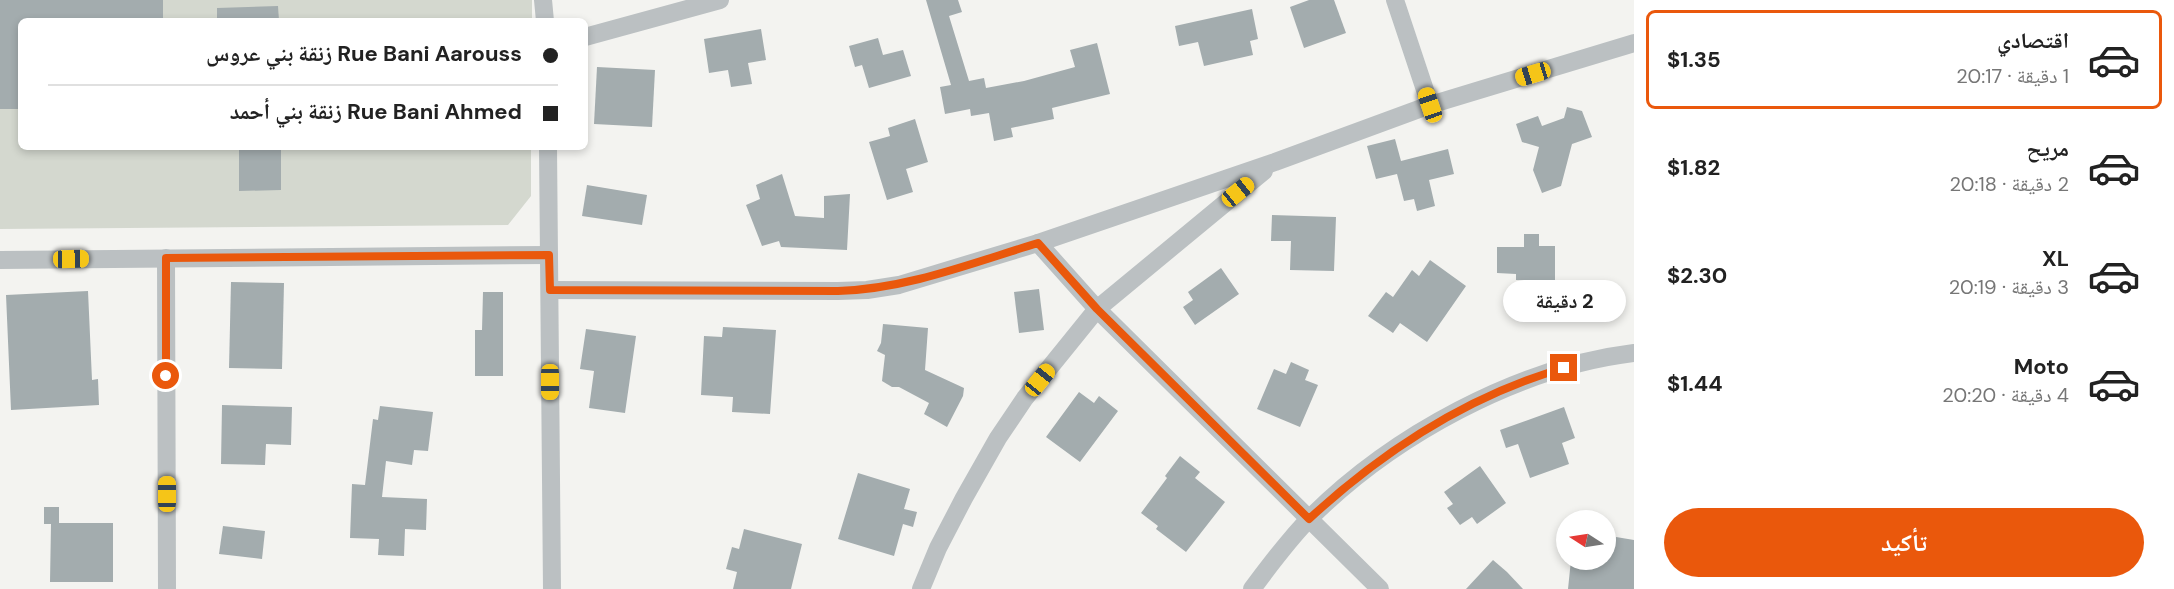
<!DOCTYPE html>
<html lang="ar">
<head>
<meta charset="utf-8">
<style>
	:root { --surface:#fff; --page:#f6f6f6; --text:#222; --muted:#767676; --line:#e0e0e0; --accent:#ea580c }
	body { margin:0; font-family:"DM Sans","Noto Naskh Arabic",sans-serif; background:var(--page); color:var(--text); direction:rtl; height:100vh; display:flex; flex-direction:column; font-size:22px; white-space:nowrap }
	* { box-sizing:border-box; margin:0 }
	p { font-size:20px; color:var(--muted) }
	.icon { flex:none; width:33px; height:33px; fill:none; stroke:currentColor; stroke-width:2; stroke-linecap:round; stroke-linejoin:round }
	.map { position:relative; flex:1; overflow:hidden; direction:ltr }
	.side { display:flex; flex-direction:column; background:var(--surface); width:540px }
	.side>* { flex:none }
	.hud { position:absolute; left:18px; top:18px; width:570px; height:132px; border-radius:9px; box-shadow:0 3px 9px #0003; direction:rtl; display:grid; align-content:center; height:132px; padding:0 30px; background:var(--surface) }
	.needle { width:39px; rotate:282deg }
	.tools { position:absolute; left:1556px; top:510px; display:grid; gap:12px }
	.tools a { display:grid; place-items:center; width:60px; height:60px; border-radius:50%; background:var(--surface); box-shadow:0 3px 9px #0003; font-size:30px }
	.end { position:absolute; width:27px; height:27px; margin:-14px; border:8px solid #ea580c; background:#fff; box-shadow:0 0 0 3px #fff }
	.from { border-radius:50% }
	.bubble { position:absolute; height:42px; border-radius:21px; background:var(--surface); box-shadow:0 3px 9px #0003; font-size:20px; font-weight:700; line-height:42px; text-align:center; direction:rtl }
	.car { position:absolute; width:18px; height:36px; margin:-18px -9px; border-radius:8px; box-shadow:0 0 4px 2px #0007; background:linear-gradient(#f5c518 24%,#345 0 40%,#f5c518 0 76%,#345 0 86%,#f5c518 0) }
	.hud b { display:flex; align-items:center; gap:21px; height:57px; font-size:22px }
	.hud b+b { border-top:2px solid var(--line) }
	.hud i { width:15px; height:15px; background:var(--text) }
	ul { padding:10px 0 0; list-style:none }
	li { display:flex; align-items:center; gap:18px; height:99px; margin:0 12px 9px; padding:0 18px; border:3px solid transparent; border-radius:9px }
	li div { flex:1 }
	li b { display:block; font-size:22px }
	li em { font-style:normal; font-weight:700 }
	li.on { border-color:var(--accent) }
	li>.icon { width:54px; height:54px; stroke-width:1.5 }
	.action { display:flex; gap:12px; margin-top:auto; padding:12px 30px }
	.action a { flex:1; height:69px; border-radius:36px; background:var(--accent); color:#fff; font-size:24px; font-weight:700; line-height:69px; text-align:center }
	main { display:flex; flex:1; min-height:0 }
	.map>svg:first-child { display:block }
	.garden { fill:#d4d8cf }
	.building { fill:#a3acae }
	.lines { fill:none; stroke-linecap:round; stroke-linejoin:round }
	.street { stroke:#bbc0c2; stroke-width:18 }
	.route { stroke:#ea580c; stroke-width:8 }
</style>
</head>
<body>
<main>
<section class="side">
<ul>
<li class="on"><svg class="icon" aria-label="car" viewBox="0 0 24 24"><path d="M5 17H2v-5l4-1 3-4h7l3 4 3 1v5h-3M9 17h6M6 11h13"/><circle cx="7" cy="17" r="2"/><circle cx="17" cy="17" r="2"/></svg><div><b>اقتصادي</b><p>1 دقيقة · 20:17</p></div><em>$1.35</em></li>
<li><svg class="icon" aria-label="car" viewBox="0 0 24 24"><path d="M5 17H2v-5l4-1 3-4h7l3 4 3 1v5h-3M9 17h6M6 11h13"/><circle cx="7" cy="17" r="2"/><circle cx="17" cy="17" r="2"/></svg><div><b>مريح</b><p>2 دقيقة · 20:18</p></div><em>$1.82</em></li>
<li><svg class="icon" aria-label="car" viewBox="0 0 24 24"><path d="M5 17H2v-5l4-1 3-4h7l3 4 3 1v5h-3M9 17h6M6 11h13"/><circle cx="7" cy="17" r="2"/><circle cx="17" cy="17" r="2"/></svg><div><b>XL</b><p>3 دقيقة · 20:19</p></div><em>$2.30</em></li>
<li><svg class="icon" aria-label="car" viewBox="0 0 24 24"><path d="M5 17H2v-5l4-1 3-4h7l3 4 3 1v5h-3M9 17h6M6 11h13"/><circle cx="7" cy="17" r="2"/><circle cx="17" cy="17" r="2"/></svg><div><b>Moto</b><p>4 دقيقة · 20:20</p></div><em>$1.44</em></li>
</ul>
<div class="action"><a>تأكيد</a></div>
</section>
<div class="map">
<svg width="1634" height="589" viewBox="0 0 1634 589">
	<rect width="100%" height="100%" fill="#f3f3f0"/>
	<polygon class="garden" points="0,0 532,0 532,21 21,21 21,147 531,147 531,196 508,225 0,229"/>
	<g class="building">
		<polygon points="0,0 163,0 163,21 21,21 21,109 0,109"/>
		<polygon points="926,0 958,0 962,12 949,16 969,81 984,78 986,88 1024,81 1075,67 1070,50 1097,43 1110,94 1052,108 1054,119 1011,128 1013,137 994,141 989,113 971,116 970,109 945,114 940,87 951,85"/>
		<polygon points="1309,0 1334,0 1346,33 1304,48 1290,7"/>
		<polygon points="278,6 279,21 217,21 217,8"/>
		<polygon points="1252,9 1258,39 1250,41 1253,55 1204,66 1198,42 1179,46 1175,26"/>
		<polygon points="761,29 766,60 748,63 752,84 731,87 728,70 709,73 704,39"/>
		<polygon points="878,38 883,55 903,50 911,76 869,88 862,65 855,67 849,46"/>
		<polygon points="597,67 655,70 652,127 594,124"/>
		<polygon points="1567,107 1582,111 1592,137 1572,144 1561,186 1542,193 1533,170 1539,147 1522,142 1516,124 1538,116 1542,126 1564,118"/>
		<polygon points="915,119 928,162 906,169 913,192 887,200 869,142 890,136 888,128"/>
		<polygon points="1395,139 1401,161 1448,149 1454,174 1429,180 1435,206 1417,211 1414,199 1404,201 1397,174 1376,179 1367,146"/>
		<polygon points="239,147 281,147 281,190 239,191"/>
		<polygon points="782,174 795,216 824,218 824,196 850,194 847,250 781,247 779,241 762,246 746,205 760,199 756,185"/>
		<polygon points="587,185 647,195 642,225 582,216"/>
		<polygon points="1272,215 1336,217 1334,271 1290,270 1291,241 1271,241"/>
		<polygon points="1524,234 1539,234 1539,246 1555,246 1555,281 1516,280 1516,274 1497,273 1497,247 1524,247"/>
		<polygon points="1430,260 1466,286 1427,342 1400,323 1393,333 1368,316 1386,292 1393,297 1412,270 1419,276"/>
		<polygon points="1221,268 1239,294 1195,325 1183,307 1193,300 1188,292"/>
		<polygon points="231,282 284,283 282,369 229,368"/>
		<polygon points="1039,289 1044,330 1019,333 1014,292"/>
		<polygon points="88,291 92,380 98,379 99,405 11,410 6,295"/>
		<polygon points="483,292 503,292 503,376 475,376 475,330 482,330"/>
		<polygon points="883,324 928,328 925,370 964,388 963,396 947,427 924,414 929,403 899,387 892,387 882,381 885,355 877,351 881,343"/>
		<polygon points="723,327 776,330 770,414 732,412 733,397 701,395 704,336 722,337"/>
		<polygon points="586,329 636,336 625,413 589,408 594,371 580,369"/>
		<polygon points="1291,362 1309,370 1305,380 1318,385 1300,427 1257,409 1274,369 1286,374"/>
		<polygon points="1079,392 1094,403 1099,396 1118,411 1080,462 1046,437"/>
		<polygon points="222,405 292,407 291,445 266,444 265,465 221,464"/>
		<polygon points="380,406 433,412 428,451 414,450 412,465 386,461 382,497 427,499 426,530 405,529 404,556 378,555 379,539 350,538 352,484 365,485 373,419 378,420"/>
		<polygon points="1564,407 1575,438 1562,443 1569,464 1530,478 1518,444 1506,448 1500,430"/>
		<polygon points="1180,456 1200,472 1195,478 1225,502 1186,552 1156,529 1158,526 1141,513 1167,478 1165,476"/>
		<polygon points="1480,466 1506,503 1477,524 1472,517 1460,525 1447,508 1453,504 1444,492"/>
		<polygon points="858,473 910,489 904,509 917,512 913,527 903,524 894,556 838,539"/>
		<polygon points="44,507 59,507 59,523 113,523 113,582 50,582 51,524 44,524"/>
		<polygon points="223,526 265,531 262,559 219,554"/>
		<polygon points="744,529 802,544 791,589 733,589 737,572 726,569 732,547 739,549"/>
		<polygon points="1616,537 1634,540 1634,589 1568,589 1571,560 1605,560 1605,545 1615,546"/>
		<polygon points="1493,560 1507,572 1523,589 1466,589"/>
	</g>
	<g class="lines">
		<g class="street">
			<polyline points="543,0 545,21"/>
			<polyline points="1395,0 1430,105"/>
			<polyline points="585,37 720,0"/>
			<polyline points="548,147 552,589"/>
			<polyline points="1038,243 1097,309 1380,589"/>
			<polyline points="166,258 167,589"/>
			<polyline points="0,260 549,255"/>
			<polyline points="550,290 838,291 867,290 899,285 1038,243 1275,162 1430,105 1634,43"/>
			<polyline points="921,589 938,548 964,498 998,438 1025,398 1097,309 1264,171"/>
			<path d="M1252 589C1270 565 1289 539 1310 518 1392 436 1518 367 1634 353"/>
		</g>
	</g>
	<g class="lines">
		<path class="route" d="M166 376V258L549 255 550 290 838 291C907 289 972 263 1038 243L1097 309 1309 519C1383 451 1467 396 1564 368"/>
	</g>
</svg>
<div class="tools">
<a><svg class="needle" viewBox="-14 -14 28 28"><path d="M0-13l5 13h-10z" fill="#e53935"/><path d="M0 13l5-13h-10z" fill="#767676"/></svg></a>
</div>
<i class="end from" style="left:166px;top:376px"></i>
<i class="end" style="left:1564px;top:368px"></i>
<div class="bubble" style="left:1503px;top:280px;width:123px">2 دقيقة</div>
<i class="car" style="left:1533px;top:74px;rotate:253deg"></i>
<i class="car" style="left:1430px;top:105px;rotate:341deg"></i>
<i class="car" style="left:1238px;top:192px;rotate:51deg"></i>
<i class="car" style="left:71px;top:259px;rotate:89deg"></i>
<i class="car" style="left:1040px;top:380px;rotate:39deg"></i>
<i class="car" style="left:550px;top:382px;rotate:180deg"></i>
<i class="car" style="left:167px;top:494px;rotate:0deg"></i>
<div class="hud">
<b><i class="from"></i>Rue Bani Aarouss زنقة بني عروس</b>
<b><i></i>Rue Bani Ahmed زنقة بني أحمد</b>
</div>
</div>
</main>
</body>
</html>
